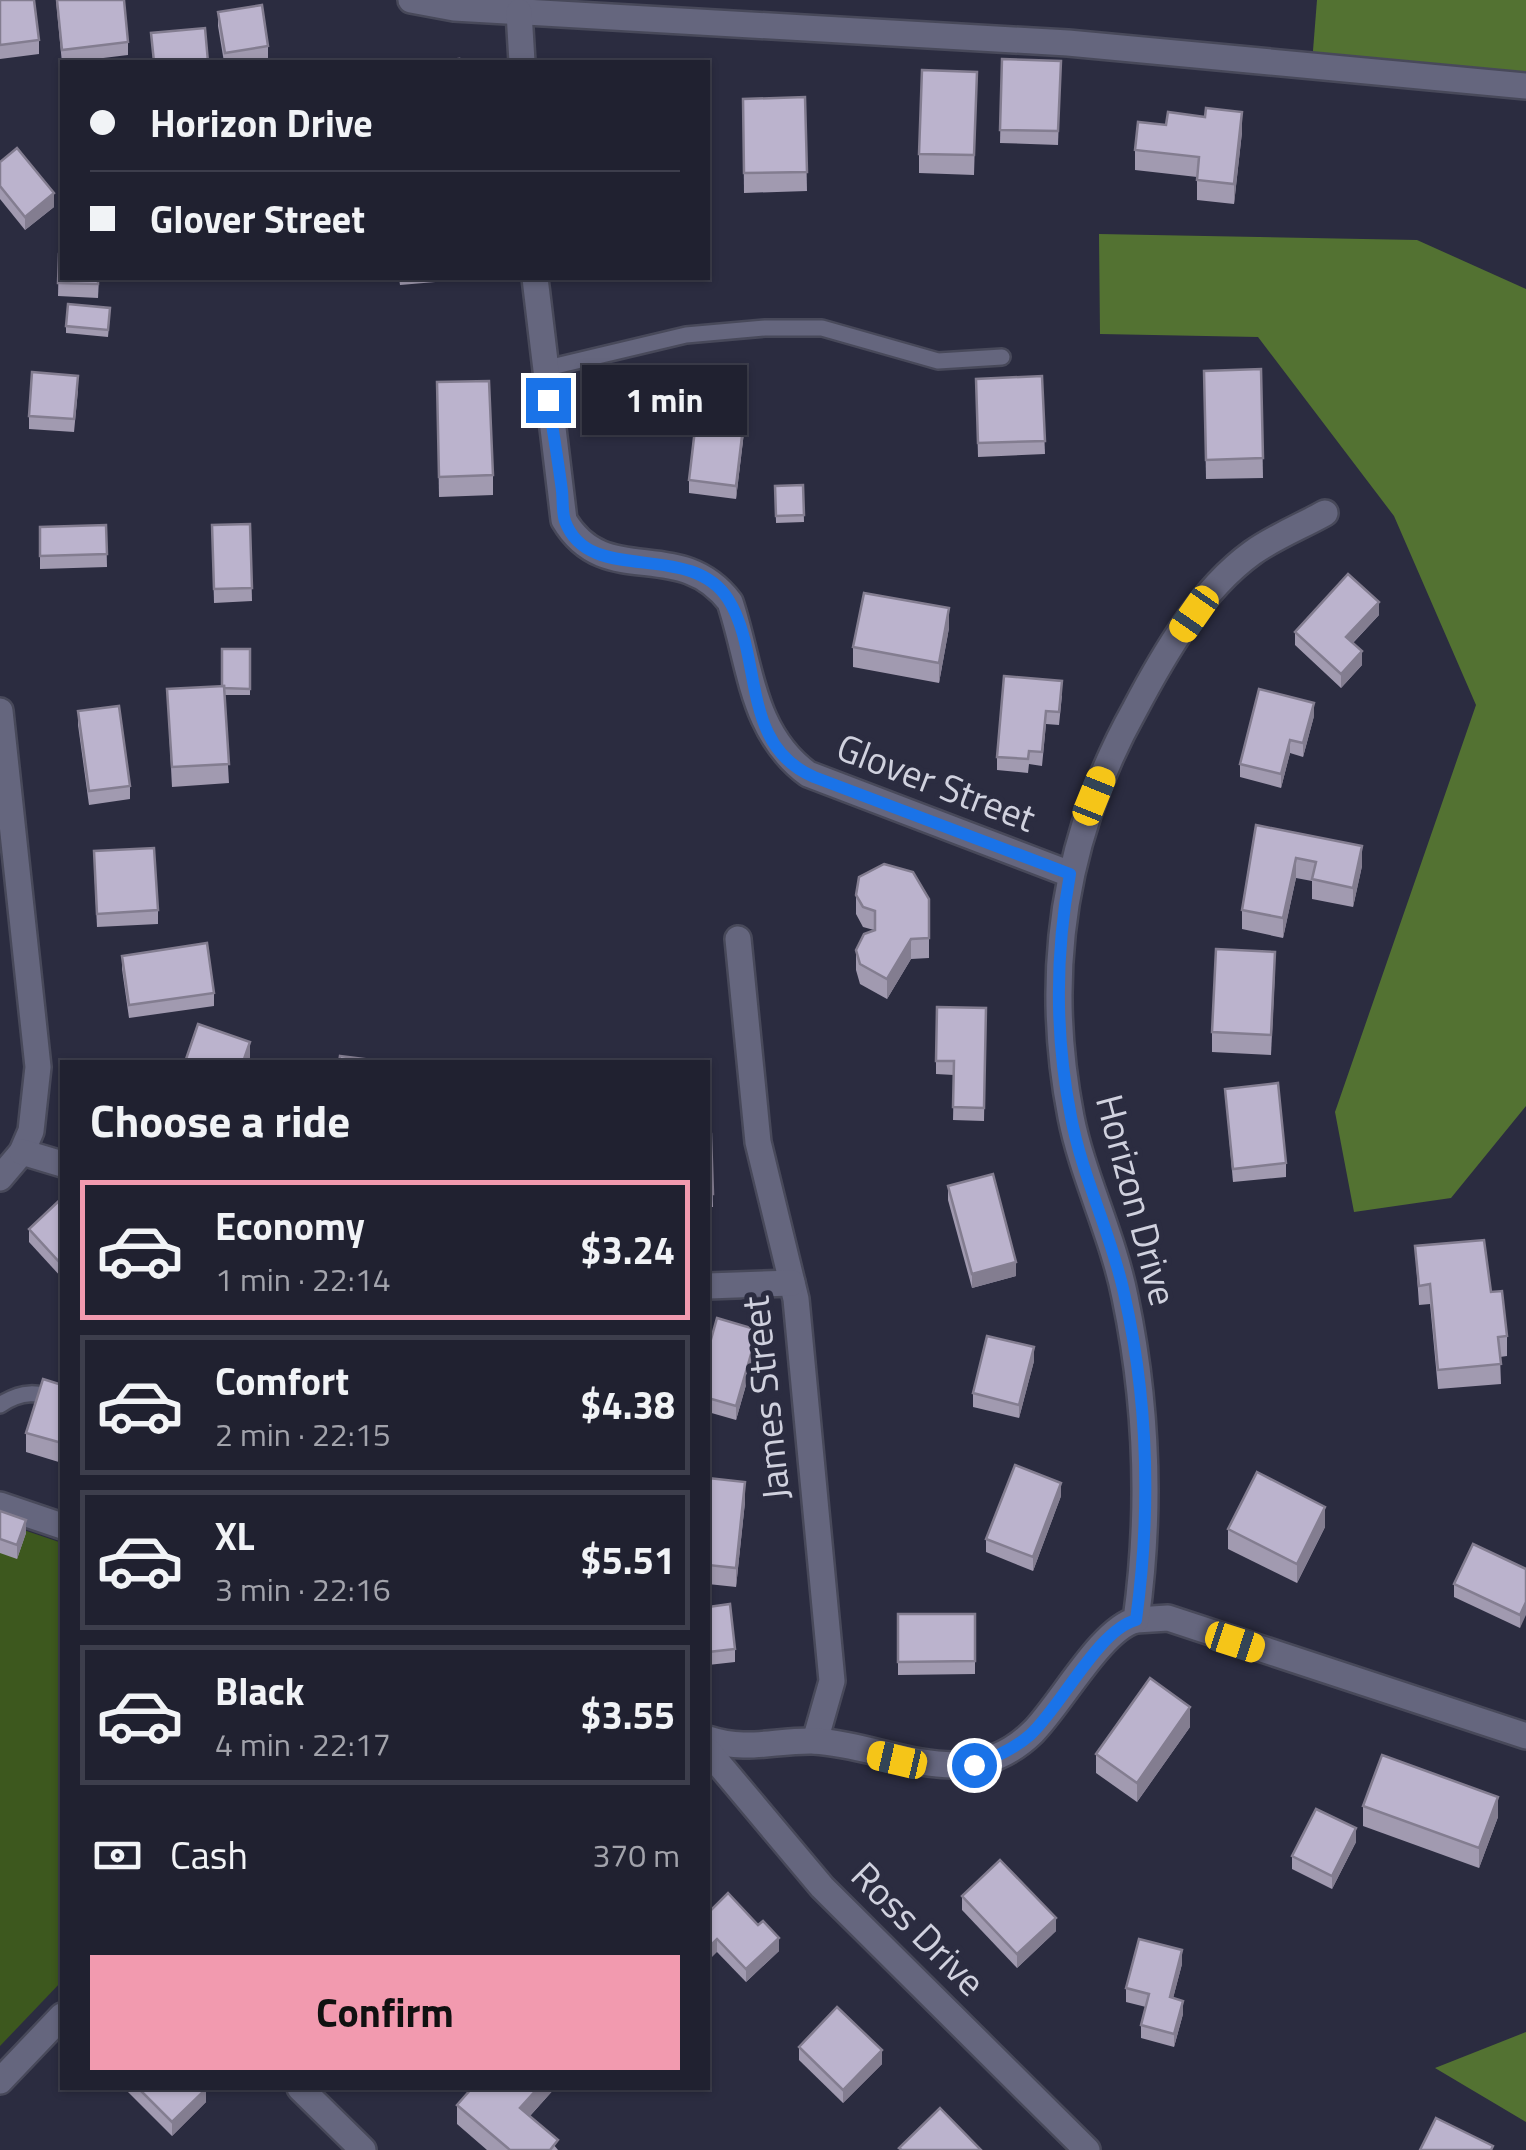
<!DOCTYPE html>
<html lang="en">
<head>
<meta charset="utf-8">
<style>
	:root { --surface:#202130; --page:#2d2e3c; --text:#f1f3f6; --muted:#a2a3ab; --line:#3d3e4c; --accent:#f29aaf }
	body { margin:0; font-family:"Titillium Web",sans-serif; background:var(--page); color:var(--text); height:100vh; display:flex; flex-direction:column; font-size:38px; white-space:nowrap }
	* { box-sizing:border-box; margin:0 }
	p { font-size:32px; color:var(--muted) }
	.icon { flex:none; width:55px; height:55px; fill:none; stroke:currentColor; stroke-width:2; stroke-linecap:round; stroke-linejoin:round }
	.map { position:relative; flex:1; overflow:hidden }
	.drawer { position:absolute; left:60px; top:1060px; width:650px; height:1030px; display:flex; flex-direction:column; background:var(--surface); border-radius:0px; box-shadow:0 2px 8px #0004,0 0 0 2px var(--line) }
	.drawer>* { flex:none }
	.guide { position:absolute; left:60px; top:60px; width:650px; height:220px; border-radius:0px; box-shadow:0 2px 8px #0004,0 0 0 2px var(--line); display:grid; align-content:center; height:220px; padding:0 30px; background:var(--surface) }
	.end { position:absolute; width:45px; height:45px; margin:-22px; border:12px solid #1a73e8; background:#fff; box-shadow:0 0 0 5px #fff }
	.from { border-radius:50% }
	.bubble { position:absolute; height:70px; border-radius:0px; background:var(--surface); box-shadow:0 2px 8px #0004,0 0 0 2px var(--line); font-size:32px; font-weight:700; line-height:70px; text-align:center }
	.car { position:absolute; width:30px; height:60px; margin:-30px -15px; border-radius:12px; box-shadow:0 0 8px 2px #0007; background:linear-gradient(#f5c518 24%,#345 0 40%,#f5c518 0 76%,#345 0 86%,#f5c518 0) }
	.guide b { display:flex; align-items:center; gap:35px; height:95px; font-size:38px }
	.guide b+b { border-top:2px solid var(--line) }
	.guide i { width:25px; height:25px; background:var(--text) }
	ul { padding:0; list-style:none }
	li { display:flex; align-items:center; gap:30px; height:140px; margin:0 20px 15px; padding:0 10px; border:5px solid var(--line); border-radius:0px }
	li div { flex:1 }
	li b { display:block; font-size:38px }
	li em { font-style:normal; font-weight:700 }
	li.active { border-color:var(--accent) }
	li>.icon { width:90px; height:90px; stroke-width:1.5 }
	h2 { padding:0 30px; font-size:45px; line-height:120px }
	.pay { display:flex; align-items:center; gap:25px; height:110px; padding:0 30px; font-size:38px }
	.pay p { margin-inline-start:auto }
	.button { display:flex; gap:20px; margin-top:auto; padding:20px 30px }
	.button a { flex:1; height:115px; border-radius:0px; background:var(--accent); color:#111; font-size:40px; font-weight:700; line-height:115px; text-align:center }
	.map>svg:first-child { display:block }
	.green { fill:#3d581e }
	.forest { fill:#537232 }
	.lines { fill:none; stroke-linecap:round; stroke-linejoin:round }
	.lane-casing { stroke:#48495a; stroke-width:20 }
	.street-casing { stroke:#48495a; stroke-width:30 }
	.lane { stroke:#65667e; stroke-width:15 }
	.street { stroke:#65667e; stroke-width:25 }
	.wall { fill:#a19ab0 }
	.shaded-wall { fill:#837d90 }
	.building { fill:#bbb3cd; stroke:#837d90; stroke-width:2.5 }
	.route { stroke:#1a73e8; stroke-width:12 }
	.labels { text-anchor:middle; stroke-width:10; stroke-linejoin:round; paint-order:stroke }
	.street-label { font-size:38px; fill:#d0d1de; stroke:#2b2c40 }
</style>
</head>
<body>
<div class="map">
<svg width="1526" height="2150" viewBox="0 0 1526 2150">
	<rect width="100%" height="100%" fill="#2b2c40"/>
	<polygon class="green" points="0,1522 62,1543 62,1981 0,2046"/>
	<g class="forest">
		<polygon points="1317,0 1526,0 1526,95 1311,76"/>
		<polygon points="1099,234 1417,240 1526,289 1526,1106 1451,1198 1354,1212 1335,1112 1476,705 1394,516 1258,337 1100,334"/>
		<polygon points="1526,2032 1526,2122 1435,2068"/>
	</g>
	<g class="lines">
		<defs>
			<g id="lane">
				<polyline points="543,369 686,335 765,328 822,328 938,361 1002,357"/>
				<path d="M0 1405C22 1390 38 1392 62 1400"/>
			</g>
			<g id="street">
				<polyline points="411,0 454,8 1068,43 1526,86"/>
				<polyline points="519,12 522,62"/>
				<path d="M535 278 564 520C606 591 679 535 730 602 751 665 751 732 808 774L1070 874"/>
				<polyline points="0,711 38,1067 31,1131 22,1152 0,1178"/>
				<polyline points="738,939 758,1142 796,1299 832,1681 815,1741"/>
				<polyline points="22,1152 62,1164"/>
				<polyline points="708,1286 792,1283"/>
				<polyline points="0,1505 62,1526"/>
				<polyline points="1136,1620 1168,1618 1526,1736"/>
				<path d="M708 1739C748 1752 774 1740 814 1741 889 1745 966 1798 1033 1732 1061 1704 1101 1629 1136 1620 1151 1512 1147 1403 1125 1297 1113 1236 1082 1174 1071 1117 1043 973 1064 836 1135 709 1164 654 1201 590 1252 553 1274 537 1302 526 1325 513"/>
				<polyline points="708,1751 822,1887 1087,2150"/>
				<polyline points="0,2081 62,2016"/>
				<polyline points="300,2088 363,2150"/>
			</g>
		</defs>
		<use href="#lane" class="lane-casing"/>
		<use href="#street" class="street-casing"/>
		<use href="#lane" class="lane"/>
		<use href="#street" class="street"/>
	</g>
	<g class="wall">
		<polygon points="0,0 39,40 39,54 0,59"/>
		<polygon points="56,0 128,42 128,55 62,63"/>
		<polygon points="218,12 268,46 268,59 248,62 224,62 218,26"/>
		<polygon points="1002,59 1061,61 1058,145 1000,143"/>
		<polygon points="977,72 974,175 919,173 919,154"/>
		<polygon points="805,97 807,191 744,193 743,99"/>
		<polygon points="1242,132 1234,204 1197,200 1197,177 1135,170 1135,150"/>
		<polygon points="0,162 54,207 25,230 0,199"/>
		<polygon points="59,254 99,278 98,298 58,296"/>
		<polygon points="399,278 459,278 459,280 400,285"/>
		<polygon points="110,314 108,337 66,333 66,326"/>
		<polygon points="1261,369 1263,478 1206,479 1204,371"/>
		<polygon points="1042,376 1045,454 978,457 976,379"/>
		<polygon points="437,382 493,475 493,495 439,497"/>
		<polygon points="78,390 74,432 29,429 29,416"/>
		<polygon points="745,424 736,499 689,493 689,480"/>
		<polygon points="803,485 804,522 776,523 775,486"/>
		<polygon points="250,524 252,601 214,603 212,525"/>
		<polygon points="106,525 107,567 40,569 40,527"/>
		<polygon points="1379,615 1353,643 1362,665 1341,688 1295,645 1295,632"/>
		<polygon points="949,628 939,683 853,667 853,647"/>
		<polygon points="250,649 250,695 224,695 229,783 172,787 167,689 222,686"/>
		<polygon points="1062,695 1059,725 1046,724 1042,766 1029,764 1028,773 997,770 997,757"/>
		<polygon points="78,711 130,786 130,799 89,805 78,725"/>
		<polygon points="1314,716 1303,757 1290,753 1281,788 1240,777 1240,764"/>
		<polygon points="1256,825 1362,866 1353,907 1312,899 1312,881 1296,878 1283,938 1242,929 1242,910"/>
		<polygon points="94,864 158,910 158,924 97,927"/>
		<polygon points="856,895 929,899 929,958 911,959 887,999 860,984 856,970 856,950 874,930 863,927 856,914"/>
		<polygon points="122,956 214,993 214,1006 129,1018 122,969"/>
		<polygon points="1275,971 1271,1055 1212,1052 1212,1032"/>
		<polygon points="986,1008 984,1121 953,1120 954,1075 936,1074 936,1061"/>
		<polygon points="1225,1089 1286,1163 1286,1177 1233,1182"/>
		<polygon points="708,1134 711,1134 713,1207 708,1207"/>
		<polygon points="948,1186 1016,1276 972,1288 948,1200"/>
		<polygon points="62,1198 62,1278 29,1242 29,1229"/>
		<polygon points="1415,1246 1491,1292 1507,1336 1507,1356 1500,1357 1501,1384 1438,1389 1430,1304 1419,1305"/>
		<polygon points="758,1343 736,1420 708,1412 708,1350"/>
		<polygon points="1034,1361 1019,1418 973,1407 973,1393"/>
		<polygon points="62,1385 62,1463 26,1452 26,1433"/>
		<polygon points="708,1478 745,1502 736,1587 708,1584"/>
		<polygon points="1061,1496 1033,1571 986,1552 986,1539"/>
		<polygon points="0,1511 26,1533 17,1559 0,1553"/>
		<polygon points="1325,1527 1297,1583 1228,1549 1228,1529"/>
		<polygon points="1526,1569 1520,1628 1454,1597 1454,1584"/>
		<polygon points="708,1607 735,1649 735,1662 708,1665"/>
		<polygon points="898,1614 975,1614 975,1674 898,1675"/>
		<polygon points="1190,1727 1137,1802 1096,1773 1096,1754"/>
		<polygon points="1363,1806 1498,1817 1479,1868 1363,1826"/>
		<polygon points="1356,1842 1332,1889 1292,1869 1292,1856"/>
		<polygon points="962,1896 1056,1931 1017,1968 962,1910"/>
		<polygon points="708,1913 779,1951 746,1982 717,1952"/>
		<polygon points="1182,1964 1173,1998 1183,2014 1174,2047 1141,2038 1141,2025 1146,2007 1126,2002 1126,1988"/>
		<polygon points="799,2047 882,2064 843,2103 799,2060"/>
		<polygon points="124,2088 205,2088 206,2102 172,2136"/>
		<polygon points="555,2088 530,2116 558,2150 487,2150 457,2124 457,2105"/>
	</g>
	<g class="shaded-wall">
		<polygon points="1242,112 1242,132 1234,204 1234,184"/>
		<polygon points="54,193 54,207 25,230 25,217"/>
		<polygon points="745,411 745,424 736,499 736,486"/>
		<polygon points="1379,602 1379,615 1346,650 1346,637"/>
		<polygon points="949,608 949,628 939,683 939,663"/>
		<polygon points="1362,651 1362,665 1341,688 1341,674"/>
		<polygon points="1314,703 1314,716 1303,757 1303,743"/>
		<polygon points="1290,740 1290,753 1281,788 1281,774"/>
		<polygon points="1362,846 1362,866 1353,907 1353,888"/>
		<polygon points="1296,858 1296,878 1283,938 1283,918"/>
		<polygon points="911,939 911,959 887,999 887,979"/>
		<polygon points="250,1042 250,1062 243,1062"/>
		<polygon points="1016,1262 1016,1276 972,1288 972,1274"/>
		<polygon points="758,1330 758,1343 736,1420 736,1406"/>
		<polygon points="1034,1347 1034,1361 1019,1418 1019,1405"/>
		<polygon points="745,1482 745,1502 736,1587 736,1568"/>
		<polygon points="1061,1483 1061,1496 1033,1571 1033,1557"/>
		<polygon points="1325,1507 1325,1527 1297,1583 1297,1564"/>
		<polygon points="26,1520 26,1533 17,1559 17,1545"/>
		<polygon points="1526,1602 1526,1615 1520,1628 1520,1615"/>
		<polygon points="1190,1707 1190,1727 1137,1802 1137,1783"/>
		<polygon points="1498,1797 1498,1817 1479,1868 1479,1848"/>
		<polygon points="1356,1828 1356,1842 1332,1889 1332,1876"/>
		<polygon points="1056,1918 1056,1931 1017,1968 1017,1954"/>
		<polygon points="779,1938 779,1951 746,1982 746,1969"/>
		<polygon points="717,1939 717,1952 708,1961 708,1948"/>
		<polygon points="1182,1950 1182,1964 1170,2010 1170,1997"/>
		<polygon points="1183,2001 1183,2014 1174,2047 1174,2034"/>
		<polygon points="882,2050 882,2064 843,2103 843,2090"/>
		<polygon points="538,2088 555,2088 520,2127 520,2108"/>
		<polygon points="206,2089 206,2102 172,2136 172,2122"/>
	</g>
	<g class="building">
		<polygon points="0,0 34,0 39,40 0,45"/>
		<polygon points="57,0 124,0 128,42 62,50"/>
		<polygon points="262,5 268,46 225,53 218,12"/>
		<polygon points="205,28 208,62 154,62 151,33"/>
		<polygon points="459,59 459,62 437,62"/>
		<polygon points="1002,59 1061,61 1058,131 1000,130"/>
		<polygon points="922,70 977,72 974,155 919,154"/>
		<polygon points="805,97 807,172 744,173 743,99"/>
		<polygon points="1206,108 1242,112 1234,184 1197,180 1199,157 1135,150 1138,122 1166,125 1168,112 1205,117"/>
		<polygon points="17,148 54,193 25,217 0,186 0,162"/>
		<polygon points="59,254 62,254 62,278 98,278 98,284 58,283"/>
		<polygon points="68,304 110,308 108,330 66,326"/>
		<polygon points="1261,369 1263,458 1206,460 1204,371"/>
		<polygon points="32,372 78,376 74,419 29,416"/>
		<polygon points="1042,376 1045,441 978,443 976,379"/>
		<polygon points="489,381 493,475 439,477 437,382"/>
		<polygon points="698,404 745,411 736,486 689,480"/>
		<polygon points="803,485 804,515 776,516 775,486"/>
		<polygon points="250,524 252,588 214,589 212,525"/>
		<polygon points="106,525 107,554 40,556 40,527"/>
		<polygon points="1348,574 1379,602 1346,637 1362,651 1341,674 1295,632"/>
		<polygon points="864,593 949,608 939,663 853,647"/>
		<polygon points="222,649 250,649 250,689 224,688 224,686 222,686"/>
		<polygon points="1004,676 1062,681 1059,712 1046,711 1042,752 1029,751 1028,759 997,757"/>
		<polygon points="224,686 229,764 172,767 167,689"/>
		<polygon points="1259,689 1314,703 1303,743 1290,740 1281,774 1240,764"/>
		<polygon points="119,706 130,786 89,791 78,711"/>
		<polygon points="1256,825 1362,846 1353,888 1312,879 1316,862 1296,858 1283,918 1242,910"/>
		<polygon points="154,848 158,910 97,914 94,851"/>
		<polygon points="884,864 913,872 929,899 929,938 911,939 887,979 860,964 856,950 864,934 875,930 875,911 863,907 856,895 859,877"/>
		<polygon points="207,943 214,993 129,1005 122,956"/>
		<polygon points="1216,949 1275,952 1271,1035 1212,1032"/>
		<polygon points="937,1007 986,1008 984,1108 953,1107 954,1061 936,1061"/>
		<polygon points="198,1024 250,1042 243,1062 185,1062"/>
		<polygon points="340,1056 388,1062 339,1062"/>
		<polygon points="1278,1083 1286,1163 1233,1169 1225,1089"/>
		<polygon points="708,1134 711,1134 713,1194 708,1194"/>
		<polygon points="993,1174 1016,1262 972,1274 948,1186"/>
		<polygon points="62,1198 62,1265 29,1229"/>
		<polygon points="1484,1240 1491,1292 1502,1291 1507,1336 1498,1337 1501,1364 1438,1370 1430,1284 1419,1286 1415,1246"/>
		<polygon points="717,1318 758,1330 736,1406 708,1398 708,1350"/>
		<polygon points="987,1336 1034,1347 1019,1405 973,1393"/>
		<polygon points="43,1379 62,1385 62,1443 26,1433"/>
		<polygon points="1015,1465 1061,1483 1033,1557 986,1539"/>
		<polygon points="1257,1472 1325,1507 1297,1564 1228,1529"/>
		<polygon points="708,1478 745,1482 736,1568 708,1565"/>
		<polygon points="0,1511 26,1520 17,1545 0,1539"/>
		<polygon points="1473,1544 1526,1569 1526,1602 1520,1615 1454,1584"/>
		<polygon points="730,1604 735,1649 708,1652 708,1607"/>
		<polygon points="898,1614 975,1614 975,1661 898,1662"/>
		<polygon points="1150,1678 1190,1707 1137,1783 1096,1754"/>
		<polygon points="1382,1755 1498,1797 1479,1848 1363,1806"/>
		<polygon points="1316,1809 1356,1828 1332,1876 1292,1856"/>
		<polygon points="1000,1860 1056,1918 1017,1954 962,1896"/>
		<polygon points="728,1893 758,1925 763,1921 779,1938 746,1969 717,1939 708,1948 708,1913"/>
		<polygon points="1139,1939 1182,1950 1170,1997 1183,2001 1174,2034 1141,2025 1149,1994 1126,1988"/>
		<polygon points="837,2007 882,2050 843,2090 799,2047"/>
		<polygon points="138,2088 205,2088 206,2089 172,2122"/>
		<polygon points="472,2088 538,2088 520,2108 558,2140 550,2150 510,2150 457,2105"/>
		<polygon points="940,2108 981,2150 902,2150 899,2148"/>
		<polygon points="1436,2118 1493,2146 1491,2150 1420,2150"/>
	</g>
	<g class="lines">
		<path class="route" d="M548 400C553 430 558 460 562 491 563 500 562 512 565 521 589 587 689 539 728 599 764 656 739 745 814 777L1070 874C1055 955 1055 1036 1071 1117 1082 1176 1111 1233 1124 1293 1148 1399 1151 1511 1136 1620 1098 1630 1061 1707 1030 1735 1014 1749 994 1758 974 1765"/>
	</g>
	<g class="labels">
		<g class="street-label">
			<text transform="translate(936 783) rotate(21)" y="13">Glover Street</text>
			<text transform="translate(1136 1200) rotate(75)" y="13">Horizon Drive</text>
			<text transform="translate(766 1398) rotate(-96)" y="13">James Street</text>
			<text transform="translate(918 1929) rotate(45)" y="13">Ross Drive</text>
		</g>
	</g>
</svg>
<i class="end from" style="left:974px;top:1765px"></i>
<i class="end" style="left:548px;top:400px"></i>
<div class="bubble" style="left:582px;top:365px;width:165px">1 min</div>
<i class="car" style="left:1194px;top:614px;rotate:215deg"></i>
<i class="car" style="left:1094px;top:796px;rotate:22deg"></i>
<i class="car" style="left:1235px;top:1642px;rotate:108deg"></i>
<i class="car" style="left:897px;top:1760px;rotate:283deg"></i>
<div class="guide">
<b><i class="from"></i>Horizon Drive</b>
<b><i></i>Glover Street</b>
</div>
<section class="drawer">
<h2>Choose a ride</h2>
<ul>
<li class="active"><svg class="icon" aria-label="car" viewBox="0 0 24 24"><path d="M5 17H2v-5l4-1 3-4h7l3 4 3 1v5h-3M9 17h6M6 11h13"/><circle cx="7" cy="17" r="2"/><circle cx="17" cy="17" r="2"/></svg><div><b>Economy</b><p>1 min · 22:14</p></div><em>$3.24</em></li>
<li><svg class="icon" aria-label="car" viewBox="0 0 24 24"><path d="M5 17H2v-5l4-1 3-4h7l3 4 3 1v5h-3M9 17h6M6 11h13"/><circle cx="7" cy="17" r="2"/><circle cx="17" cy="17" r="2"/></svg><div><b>Comfort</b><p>2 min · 22:15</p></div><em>$4.38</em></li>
<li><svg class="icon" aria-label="car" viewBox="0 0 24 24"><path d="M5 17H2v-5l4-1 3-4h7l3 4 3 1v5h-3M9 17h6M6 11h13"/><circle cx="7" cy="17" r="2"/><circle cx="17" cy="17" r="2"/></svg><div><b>XL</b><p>3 min · 22:16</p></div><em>$5.51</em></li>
<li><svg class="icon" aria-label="car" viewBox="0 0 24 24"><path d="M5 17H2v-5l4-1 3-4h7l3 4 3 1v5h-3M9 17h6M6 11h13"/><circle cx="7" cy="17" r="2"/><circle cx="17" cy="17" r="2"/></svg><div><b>Black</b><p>4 min · 22:17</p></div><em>$3.55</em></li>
</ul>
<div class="pay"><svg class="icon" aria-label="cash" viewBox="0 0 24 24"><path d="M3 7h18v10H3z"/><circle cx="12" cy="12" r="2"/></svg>Cash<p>370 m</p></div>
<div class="button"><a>Confirm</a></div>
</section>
</div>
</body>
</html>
